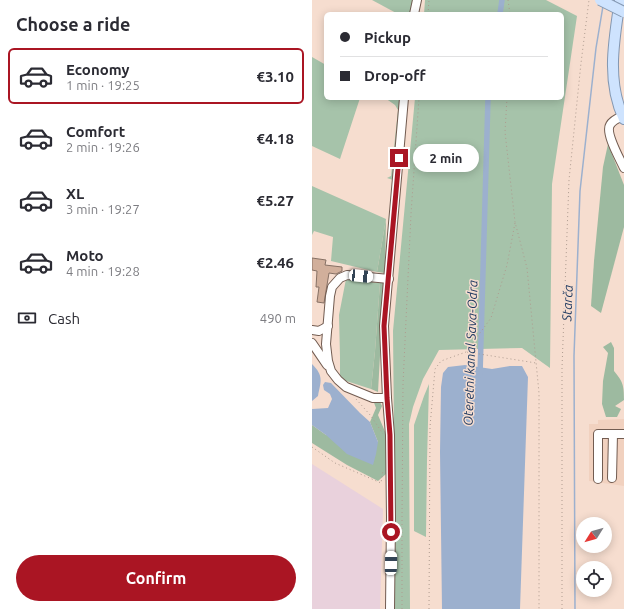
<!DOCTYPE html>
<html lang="en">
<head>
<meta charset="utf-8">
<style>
	:root { --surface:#fff; --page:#f7f7f7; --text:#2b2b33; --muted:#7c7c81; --line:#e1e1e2; --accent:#aa1523 }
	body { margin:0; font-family:Ubuntu,sans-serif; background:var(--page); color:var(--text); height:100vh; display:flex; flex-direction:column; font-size:15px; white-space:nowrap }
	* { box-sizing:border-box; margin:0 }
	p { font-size:13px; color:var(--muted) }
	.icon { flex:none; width:22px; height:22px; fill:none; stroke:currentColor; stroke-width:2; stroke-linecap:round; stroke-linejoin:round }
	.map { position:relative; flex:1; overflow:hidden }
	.side { display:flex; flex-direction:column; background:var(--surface); width:312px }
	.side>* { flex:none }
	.hud { position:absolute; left:12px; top:12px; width:240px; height:88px; border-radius:6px; box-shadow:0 2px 10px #0003; display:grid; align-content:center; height:88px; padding:0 16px; background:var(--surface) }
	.needle { width:26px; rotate:233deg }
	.controls { position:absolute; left:264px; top:517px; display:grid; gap:8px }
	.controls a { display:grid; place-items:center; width:36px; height:36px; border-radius:50%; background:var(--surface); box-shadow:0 2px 10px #0003; font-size:20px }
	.end { position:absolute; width:18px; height:18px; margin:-9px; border:5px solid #aa1523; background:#fff; box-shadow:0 0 0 2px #fff }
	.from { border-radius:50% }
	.bubble { position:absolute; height:28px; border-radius:14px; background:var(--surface); box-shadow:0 2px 10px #0003; font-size:13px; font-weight:600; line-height:28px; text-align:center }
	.car { position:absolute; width:12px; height:24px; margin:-12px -6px; border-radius:5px; box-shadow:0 0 3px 1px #0007; background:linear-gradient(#fff 24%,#345 0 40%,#fff 0 76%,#345 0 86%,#fff 0) }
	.hud b { display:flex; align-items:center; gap:14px; height:38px; font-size:15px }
	.hud b+b { border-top:1px solid var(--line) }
	.hud i { width:10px; height:10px; background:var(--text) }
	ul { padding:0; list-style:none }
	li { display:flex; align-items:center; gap:12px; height:56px; margin:0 8px 6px; padding:0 8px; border:2px solid transparent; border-radius:6px }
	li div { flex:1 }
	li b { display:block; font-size:15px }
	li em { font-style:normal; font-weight:600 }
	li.active { border-color:var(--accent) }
	li>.icon { width:36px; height:36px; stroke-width:1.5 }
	h2 { padding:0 16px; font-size:18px; line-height:48px }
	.pay { display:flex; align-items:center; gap:10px; height:44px; padding:0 16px; font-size:15px }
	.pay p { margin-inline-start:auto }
	.cta { display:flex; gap:8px; margin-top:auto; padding:8px 16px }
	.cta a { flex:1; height:46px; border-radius:24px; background:var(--accent); color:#fff; font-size:16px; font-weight:600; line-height:46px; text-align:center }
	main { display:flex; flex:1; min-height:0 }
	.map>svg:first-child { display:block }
	.built { fill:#f1d1bf }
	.industrial { fill:#e9d1dc }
	.green { fill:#a6c3aa }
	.forest { fill:#9dbaa0 }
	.water { fill:#9cb0ce }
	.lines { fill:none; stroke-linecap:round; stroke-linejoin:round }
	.stream { stroke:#9cb0ce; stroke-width:1.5 }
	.canal { stroke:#9cb0ce; stroke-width:5.5 }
	.building { fill:#d1af9b; stroke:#867064 }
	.minor-casing { stroke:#725c51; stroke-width:10 }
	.major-casing { stroke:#8397b1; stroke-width:12 }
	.path { stroke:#ae9b8f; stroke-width:1; stroke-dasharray:1 3; stroke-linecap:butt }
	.minor { stroke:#fff; stroke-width:8 }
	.major { stroke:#cee3fe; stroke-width:10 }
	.major-bridge-casing { stroke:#8397b1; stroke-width:12; stroke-linecap:butt }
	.major-bridge { stroke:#cee3fe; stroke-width:10 }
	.route { stroke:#aa1523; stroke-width:5 }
	.labels { text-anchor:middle; stroke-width:3; stroke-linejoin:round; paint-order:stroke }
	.water-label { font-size:13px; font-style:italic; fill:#1b375f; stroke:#f6ddcf }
</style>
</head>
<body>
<main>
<section class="side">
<h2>Choose a ride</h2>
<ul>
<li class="active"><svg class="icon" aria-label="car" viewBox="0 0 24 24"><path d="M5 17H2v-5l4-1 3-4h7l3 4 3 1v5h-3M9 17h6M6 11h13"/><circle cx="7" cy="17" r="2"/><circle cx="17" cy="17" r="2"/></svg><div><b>Economy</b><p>1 min · 19:25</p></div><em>€3.10</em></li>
<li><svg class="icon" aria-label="car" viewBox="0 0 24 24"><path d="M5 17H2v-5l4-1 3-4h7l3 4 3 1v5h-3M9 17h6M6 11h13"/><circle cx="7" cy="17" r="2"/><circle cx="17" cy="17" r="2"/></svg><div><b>Comfort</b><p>2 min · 19:26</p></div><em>€4.18</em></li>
<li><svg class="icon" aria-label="car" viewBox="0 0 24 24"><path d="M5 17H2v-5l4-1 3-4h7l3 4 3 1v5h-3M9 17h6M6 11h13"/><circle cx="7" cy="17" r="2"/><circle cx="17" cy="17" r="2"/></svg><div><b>XL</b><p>3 min · 19:27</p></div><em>€5.27</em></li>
<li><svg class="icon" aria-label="car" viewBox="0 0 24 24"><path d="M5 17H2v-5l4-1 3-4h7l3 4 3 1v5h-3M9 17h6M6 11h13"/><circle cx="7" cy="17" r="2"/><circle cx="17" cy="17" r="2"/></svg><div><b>Moto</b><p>4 min · 19:28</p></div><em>€2.46</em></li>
</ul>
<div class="pay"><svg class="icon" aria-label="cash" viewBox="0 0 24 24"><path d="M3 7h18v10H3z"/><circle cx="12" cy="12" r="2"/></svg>Cash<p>490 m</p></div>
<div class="cta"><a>Confirm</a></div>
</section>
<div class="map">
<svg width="312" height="609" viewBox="0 0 312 609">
	<rect width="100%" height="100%" fill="#f6ddcf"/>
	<polygon class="built" points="312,419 312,486 277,481 277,424 286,424 286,420"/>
	<polygon class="industrial" points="0,464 71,509 68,609 0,609"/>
	<g class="green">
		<polygon points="60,0 102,0 100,14 86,14"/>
		<polygon points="113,0 234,0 265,16 240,184 238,368 210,348 127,350 111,379 101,407 97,424 98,609 83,609 82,430 81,331 103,98 250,98 250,14 112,14"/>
		<polygon points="0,57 14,65 14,98 48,98 28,159 0,146"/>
		<polygon points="73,98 90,98 82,179 81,180 75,178 79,176 86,110 83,105"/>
		<polygon points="0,186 74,219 65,272 19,261 21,237 2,231 0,235"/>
		<polygon points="34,279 68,283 63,351 59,389 28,379 28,357 27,315"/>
		<polygon points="117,384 115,461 114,537 102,531 102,425 112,396"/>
	</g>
	<g class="forest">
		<polygon points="296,144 312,185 312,227 289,313 279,306 282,261 291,167"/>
		<polygon points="74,219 73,273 65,272"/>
		<polygon points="68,283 72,283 66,392 59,389 63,351"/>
		<path d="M299 342 302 348V371C311 382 312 385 312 400L303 406 309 409 305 417H294L290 404 291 381 296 353 291 347Z"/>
		<polygon points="66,398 70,406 66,415 74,434 74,474 66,481 35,465 0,443 0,425 14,435 66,442 58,422 64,408 61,400"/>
	</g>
	<g class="water">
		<path d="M0 364C12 376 9 381 6 396L0 401Z"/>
		<polygon points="153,365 180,369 198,366 210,366 216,377 208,609 130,609 128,452 129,387 131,373 136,367"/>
		<polygon points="13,382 19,383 48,413 58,422 66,442 64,454 61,465 35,454 14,435 0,425 0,409 16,408 20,399 18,394 12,390 11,385"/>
	</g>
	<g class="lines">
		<polyline class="stream" points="263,609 262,356 268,191 284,48 291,6"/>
		<g class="canal">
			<polyline points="188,14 190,0"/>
			<polyline points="168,375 176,98"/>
		</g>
	</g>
	<polygon class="building" points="0,258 14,260 13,265 30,267 30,271 24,274 17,273 12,303 5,302 7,287 4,287 5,271 0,270"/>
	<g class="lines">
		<defs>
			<g id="minor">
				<polyline points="102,14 105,0"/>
				<path d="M311 116C306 118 300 121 298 125 293 133 308 159 312 168"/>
				<polyline points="0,330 7,331 16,326"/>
				<polyline points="0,343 15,365"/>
				<polyline points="75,398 61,398 34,387 26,380 19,371 16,361 14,344 18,296 20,287 28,278 35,275 77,279"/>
				<polyline points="300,478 301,434"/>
				<polyline points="286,479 286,434 312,434"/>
				<polyline points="78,609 79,517 78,435 75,398 72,326 92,98"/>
			</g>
			<path id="major" d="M308 0C302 40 294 81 312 119"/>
		</defs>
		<use href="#minor" class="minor-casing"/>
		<use href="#major" class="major-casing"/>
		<g class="path">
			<polyline points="196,0 198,14"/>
			<polyline points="116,14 117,0"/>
			<polyline points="195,98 193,132 203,222 215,268 227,393 227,609"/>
			<polyline points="155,352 224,363"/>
			<polyline points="44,399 59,416 71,434"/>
			<polyline points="0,447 23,463 69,483 71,470"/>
			<polyline points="90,609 90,520 91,384 99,214 107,98"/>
			<polyline points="117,609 118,427 123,369 129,361 154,352 179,318 195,265 203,223"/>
			<polyline points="250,609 250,368 257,180 269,63 277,0"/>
		</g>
		<use href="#minor" class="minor"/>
		<use href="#major" class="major"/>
		<defs>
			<polyline id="major-bridge" points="288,0 312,12"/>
		</defs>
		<use href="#major-bridge" class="major-bridge-casing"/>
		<use href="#major-bridge" class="major-bridge"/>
	</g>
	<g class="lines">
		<polyline class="route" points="79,532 78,435 75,398 72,326 87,158"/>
	</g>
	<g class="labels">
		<g class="water-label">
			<text transform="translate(255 303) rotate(-88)" y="5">Starča</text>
			<text transform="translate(158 353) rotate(-88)" y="5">Oteretni kanal Sava-Odra</text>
		</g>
	</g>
</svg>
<div class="controls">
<a><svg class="needle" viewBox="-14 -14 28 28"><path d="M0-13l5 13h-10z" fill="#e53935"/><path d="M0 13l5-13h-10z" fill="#7c7c81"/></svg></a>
<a><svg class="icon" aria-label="locate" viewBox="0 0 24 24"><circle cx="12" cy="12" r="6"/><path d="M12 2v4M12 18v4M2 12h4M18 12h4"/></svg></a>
</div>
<i class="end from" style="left:79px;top:532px"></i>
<i class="end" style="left:87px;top:158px"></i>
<div class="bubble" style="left:101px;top:144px;width:66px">2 min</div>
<i class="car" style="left:49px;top:276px;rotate:96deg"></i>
<i class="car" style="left:79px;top:563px;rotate:1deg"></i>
<div class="hud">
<b><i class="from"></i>Pickup</b>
<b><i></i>Drop-off</b>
</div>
</div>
</main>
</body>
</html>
